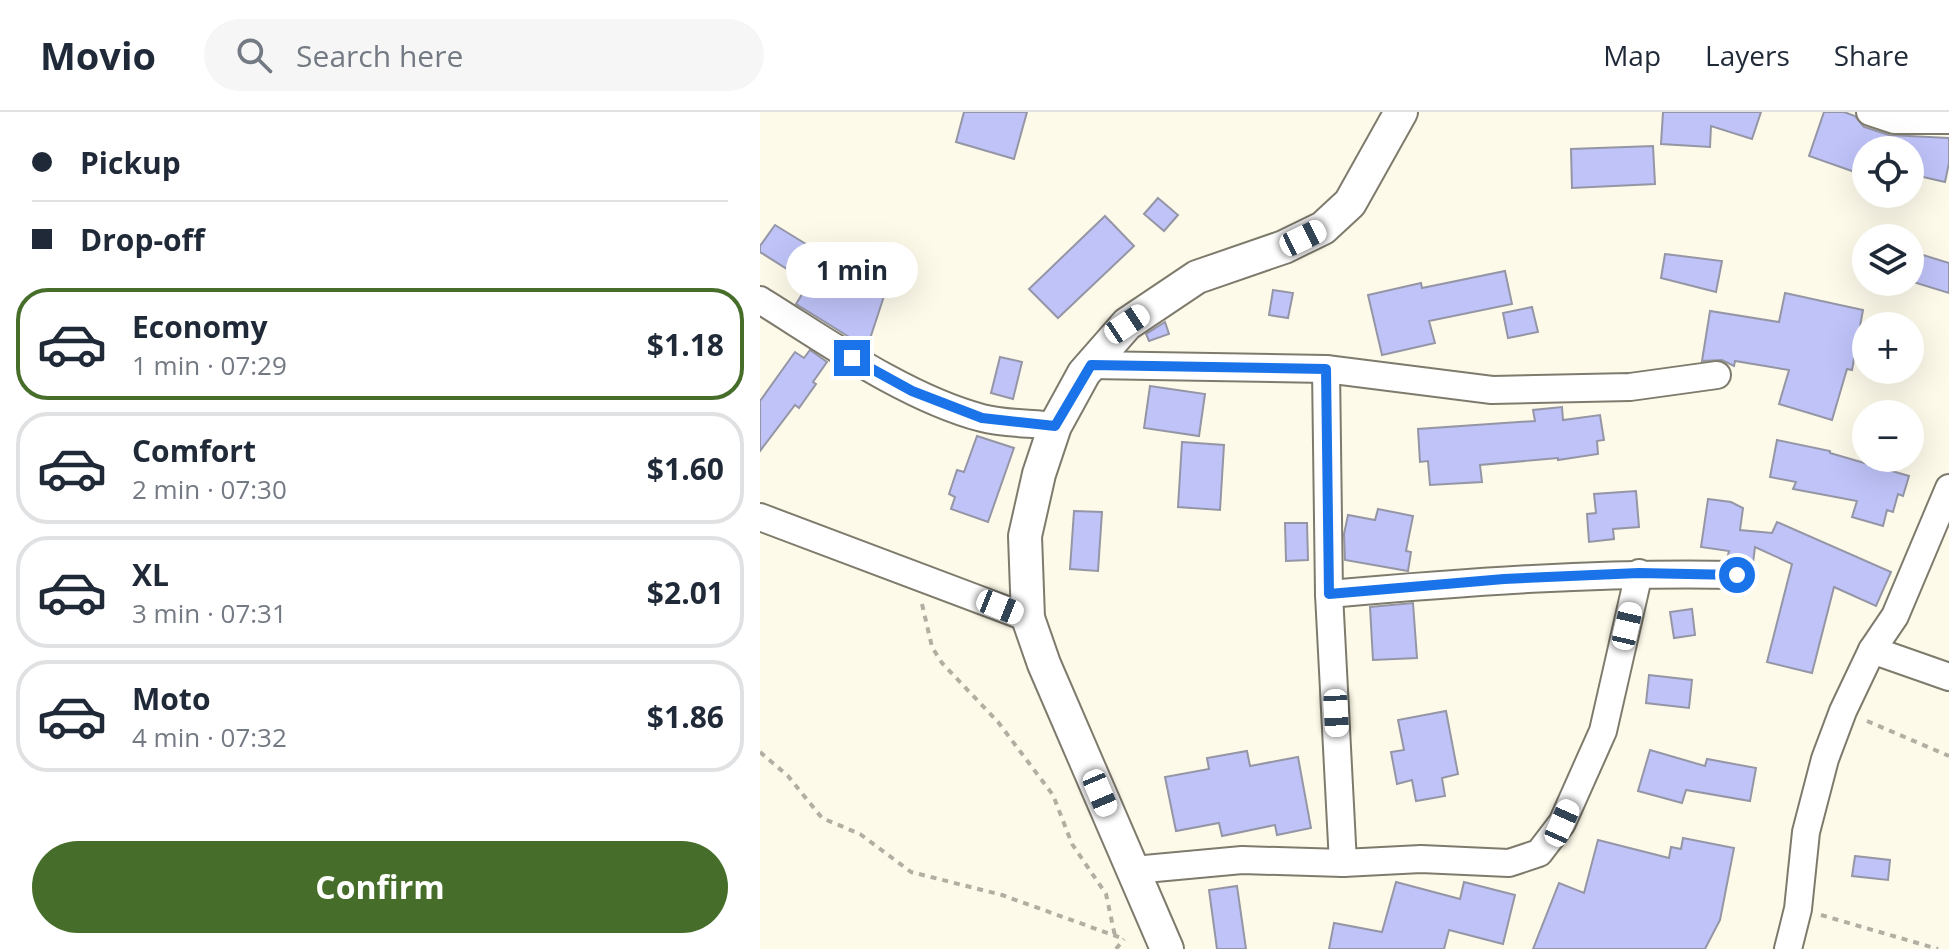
<!DOCTYPE html>
<html lang="en">
<head>
<meta charset="utf-8">
<style>
	:root { --surface:#fff; --page:#f6f6f7; --text:#1f2937; --muted:#747a83; --line:#e0e1e3; --accent:#466d29 }
	body { margin:0; font-family:"Open Sans",sans-serif; background:var(--page); color:var(--text); height:100vh; display:flex; flex-direction:column; font-size:30px; white-space:nowrap }
	* { box-sizing:border-box; margin:0 }
	p { font-size:26px; color:var(--muted) }
	.icon { flex:none; width:44px; height:44px; fill:none; stroke:currentColor; stroke-width:2; stroke-linecap:round; stroke-linejoin:round }
	.map { position:relative; flex:1; overflow:hidden }
	.sheet { display:flex; flex-direction:column; background:var(--surface); width:760px }
	.sheet>* { flex:none }
	.guide { display:grid; align-content:center; height:176px; padding:0 32px; background:var(--surface) }
	.fabs { position:absolute; left:1092px; top:24px; display:grid; gap:16px }
	.fabs a { display:grid; place-items:center; width:72px; height:72px; border-radius:50%; background:var(--surface); box-shadow:0 8px 32px #0002; font-size:40px }
	.end { position:absolute; width:36px; height:36px; margin:-18px; border:10px solid #1a73e8; background:#fff; box-shadow:0 0 0 4px #fff }
	.from { border-radius:50% }
	.bubble { position:absolute; height:56px; border-radius:28px; background:var(--surface); box-shadow:0 8px 32px #0002; font-size:26px; font-weight:700; line-height:56px; text-align:center }
	.car { position:absolute; width:24px; height:48px; margin:-24px -12px; border-radius:10px; box-shadow:0 0 6px 2px #0007; background:linear-gradient(#fff 24%,#345 0 40%,#fff 0 76%,#345 0 86%,#fff 0) }
	.guide b { display:flex; align-items:center; gap:28px; height:76px; font-size:30px }
	.guide b+b { border-top:2px solid var(--line) }
	.guide i { width:20px; height:20px; background:var(--text) }
	ul { padding:0; list-style:none }
	li { display:flex; align-items:center; gap:24px; height:112px; margin:0 16px 12px; padding:0 16px; border:4px solid var(--line); border-radius:32px }
	li div { flex:1 }
	li b { display:block; font-size:30px }
	li em { font-style:normal; font-weight:700 }
	li.on { border-color:var(--accent) }
	li>.icon { width:72px; height:72px; stroke-width:1.5 }
	.primary-button { display:flex; gap:16px; margin-top:auto; padding:16px 32px }
	.primary-button a { flex:1; height:92px; border-radius:48px; background:var(--accent); color:#fff; font-size:32px; font-weight:700; line-height:92px; text-align:center }
	header { display:flex; align-items:center; gap:48px; box-sizing:border-box; height:112px; padding:0 40px; background:var(--surface); border-bottom:2px solid var(--line) }
	header strong { font-size:38px }
	nav { display:flex; gap:44px; margin-inline-start:auto; font-size:28px }
	.search { width:560px; height:72px; background:var(--page); display:flex; align-items:center; gap:20px; box-sizing:border-box; padding:0 28px; border-radius:44px; color:var(--muted); font-size:30px }
	main { display:flex; flex:1; min-height:0 }
	.map>svg:first-child { display:block }
	.building { fill:#bfc3f8; stroke:#9596a5; stroke-width:2 }
	.lines { fill:none; stroke-linecap:round; stroke-linejoin:round }
	.minor-casing { stroke:#7e7b6d; stroke-width:30 }
	.tertiary-casing { stroke:#7e7b6d; stroke-width:36 }
	.path { stroke:#b1aea2; stroke-width:4; stroke-dasharray:6 6; stroke-linecap:butt }
	.minor { stroke:#fff; stroke-width:26 }
	.tertiary { stroke:#fff; stroke-width:32 }
	.route { stroke:#1a73e8; stroke-width:10 }
</style>
</head>
<body>
<header>
<strong>Movio</strong>
<div class="search"><svg class="icon" aria-label="search" viewBox="0 0 24 24"><circle cx="10" cy="10" r="6"/><path d="M15 15l6 6"/></svg>Search here</div>
<nav><a>Map</a><a>Layers</a><a>Share</a></nav>
</header>
<main>
<section class="sheet">
<div class="guide">
<b><i class="from"></i>Pickup</b>
<b><i></i>Drop-off</b>
</div>
<ul>
<li class="on"><svg class="icon" aria-label="car" viewBox="0 0 24 24"><path d="M5 17H2v-5l4-1 3-4h7l3 4 3 1v5h-3M9 17h6M6 11h13"/><circle cx="7" cy="17" r="2"/><circle cx="17" cy="17" r="2"/></svg><div><b>Economy</b><p>1 min · 07:29</p></div><em>$1.18</em></li>
<li><svg class="icon" aria-label="car" viewBox="0 0 24 24"><path d="M5 17H2v-5l4-1 3-4h7l3 4 3 1v5h-3M9 17h6M6 11h13"/><circle cx="7" cy="17" r="2"/><circle cx="17" cy="17" r="2"/></svg><div><b>Comfort</b><p>2 min · 07:30</p></div><em>$1.60</em></li>
<li><svg class="icon" aria-label="car" viewBox="0 0 24 24"><path d="M5 17H2v-5l4-1 3-4h7l3 4 3 1v5h-3M9 17h6M6 11h13"/><circle cx="7" cy="17" r="2"/><circle cx="17" cy="17" r="2"/></svg><div><b>XL</b><p>3 min · 07:31</p></div><em>$2.01</em></li>
<li><svg class="icon" aria-label="car" viewBox="0 0 24 24"><path d="M5 17H2v-5l4-1 3-4h7l3 4 3 1v5h-3M9 17h6M6 11h13"/><circle cx="7" cy="17" r="2"/><circle cx="17" cy="17" r="2"/></svg><div><b>Moto</b><p>4 min · 07:32</p></div><em>$1.86</em></li>
</ul>
<div class="primary-button"><a>Confirm</a></div>
</section>
<div class="map">
<svg width="1189" height="837" viewBox="0 0 1189 837">
	<rect width="100%" height="100%" fill="#fefaea"/>
	<g class="building">
		<polygon points="204,0 267,0 254,47 196,30"/>
		<polygon points="903,0 1001,0 992,27 951,14 950,35 901,32"/>
		<polygon points="1064,0 1084,0 1095,4 1104,15 1129,23 1189,26 1189,51 1185,70 1150,62 1150,38 1106,38 1106,64 1049,44"/>
		<polygon points="893,34 895,72 812,76 811,37"/>
		<polygon points="398,86 418,103 404,119 384,102"/>
		<polygon points="345,104 374,134 298,206 269,177"/>
		<polygon points="15,113 59,140 52,153 126,178 107,236 36,192 49,171 0,140 0,134"/>
		<polygon points="1150,139 1189,151 1189,181 1150,169"/>
		<polygon points="905,142 962,149 956,180 901,166"/>
		<polygon points="745,159 752,192 669,209 675,231 622,243 608,183 661,171 662,176"/>
		<polygon points="513,178 533,181 528,206 509,203"/>
		<polygon points="1025,181 1103,198 1092,258 1087,257 1072,308 1019,292 1029,258 975,249 974,254 962,248 942,249 950,199 1019,210"/>
		<polygon points="772,195 778,220 748,226 743,201"/>
		<polygon points="405,210 409,222 389,229 386,222"/>
		<polygon points="50,238 67,250 53,270 56,272 39,296 35,293 0,339 0,289 35,240 44,246"/>
		<polygon points="240,245 262,250 253,287 231,281"/>
		<polygon points="390,274 445,282 439,324 384,316"/>
		<polygon points="802,295 803,308 840,303 844,328 837,329 838,342 798,348 798,346 720,353 722,370 670,373 668,349 660,350 658,317 775,309 773,298"/>
		<polygon points="217,324 254,336 228,410 191,397 195,385 189,382 197,358 204,360"/>
		<polygon points="1017,328 1070,339 1070,341 1149,364 1143,384 1138,382 1133,400 1127,398 1123,414 1092,405 1097,389 1033,377 1036,370 1010,365"/>
		<polygon points="422,330 464,333 460,398 418,395"/>
		<polygon points="876,379 879,415 853,417 854,427 829,430 827,402 836,401 834,382"/>
		<polygon points="948,387 971,390 983,396 980,418 1012,421 1017,410 1131,460 1116,494 1074,475 1052,561 1007,550 1032,452 995,435 993,451 967,447 969,439 941,435"/>
		<polygon points="618,397 653,404 646,439 651,440 648,459 585,448 584,422 588,403 615,408"/>
		<polygon points="314,399 342,400 338,459 310,457"/>
		<polygon points="525,411 547,411 548,448 526,449"/>
		<polygon points="653,491 657,546 613,548 610,495"/>
		<polygon points="932,497 935,523 914,526 910,500"/>
		<polygon points="889,563 932,568 929,596 886,591"/>
		<polygon points="686,599 698,662 682,666 685,684 656,689 652,668 637,672 631,640 644,638 638,608"/>
		<polygon points="890,638 945,654 947,647 996,656 990,689 926,678 922,691 878,679"/>
		<polygon points="487,639 490,654 538,645 551,716 517,723 515,713 462,724 459,711 416,719 405,665 449,657 447,646"/>
		<polygon points="923,726 974,736 960,808 945,837 773,837 799,771 824,781 838,728 909,746 911,735 921,737"/>
		<polygon points="1095,744 1130,748 1128,768 1092,764"/>
		<polygon points="636,770 700,787 704,770 755,783 743,832 689,818 684,837 569,837 574,811 622,820"/>
		<polygon points="477,774 486,837 457,837 449,778"/>
	</g>
	<g class="lines">
		<defs>
			<g id="minor">
				<polyline points="1110,0 1134,8 1189,8"/>
				<path d="M0 188C66 229 146 286 222 306 245 312 271 311 295 314"/>
				<polyline points="331,253 566,257 732,278 870,275 957,263"/>
				<polyline points="566,257 569,482 583,751"/>
				<polyline points="0,405 268,506"/>
				<path d="M569 482C705 470 840 460 977 463"/>
				<polyline points="1112,538 1189,565"/>
				<polyline points="374,758 482,748 583,751 661,747 749,751 779,741 802,711 843,619 879,461"/>
				<polyline points="1028,837 1038,797 1046,720 1065,647 1083,599 1112,538 1135,504 1189,376"/>
			</g>
			<polyline id="tertiary" points="407,837 284,552 268,506 265,424 279,362 295,314 324,261 367,212 437,165 524,135 563,116 590,91 641,0"/>
		</defs>
		<use href="#minor" class="minor-casing"/>
		<use href="#tertiary" class="tertiary-casing"/>
		<g class="path">
			<polyline points="162,492 172,535 182,551 238,610 293,683 312,732 346,782 355,824"/>
			<polyline points="1107,609 1189,644"/>
			<polyline points="0,640 28,664 62,706 100,722 151,760 242,783 364,827"/>
			<polyline points="1061,803 1178,837"/>
			<polyline points="356,837 364,827"/>
		</g>
		<use href="#minor" class="minor"/>
		<use href="#tertiary" class="tertiary"/>
	</g>
	<g class="lines">
		<polyline class="route" points="92,246 152,279 222,306 295,314 331,253 566,257 569,482 744,467 879,461 977,463"/>
	</g>
</svg>
<div class="fabs">
<a><svg class="icon" aria-label="locate" viewBox="0 0 24 24"><circle cx="12" cy="12" r="6"/><path d="M12 2v4M12 18v4M2 12h4M18 12h4"/></svg></a>
<a><svg class="icon" aria-label="layers" viewBox="0 0 24 24"><path d="M12 4l9 5-9 5-9-5zM3 14l9 5 9-5"/></svg></a>
<a>+</a>
<a>−</a>
</div>
<i class="end from" style="left:977px;top:463px"></i>
<i class="end" style="left:92px;top:246px"></i>
<div class="bubble" style="left:26px;top:130px;width:132px">1 min</div>
<i class="car" style="left:543px;top:126px;rotate:64deg"></i>
<i class="car" style="left:367px;top:212px;rotate:56deg"></i>
<i class="car" style="left:240px;top:495px;rotate:112deg"></i>
<i class="car" style="left:867px;top:514px;rotate:13deg"></i>
<i class="car" style="left:576px;top:601px;rotate:177deg"></i>
<i class="car" style="left:340px;top:681px;rotate:157deg"></i>
<i class="car" style="left:802px;top:711px;rotate:24deg"></i>
</div>
</main>
</body>
</html>
